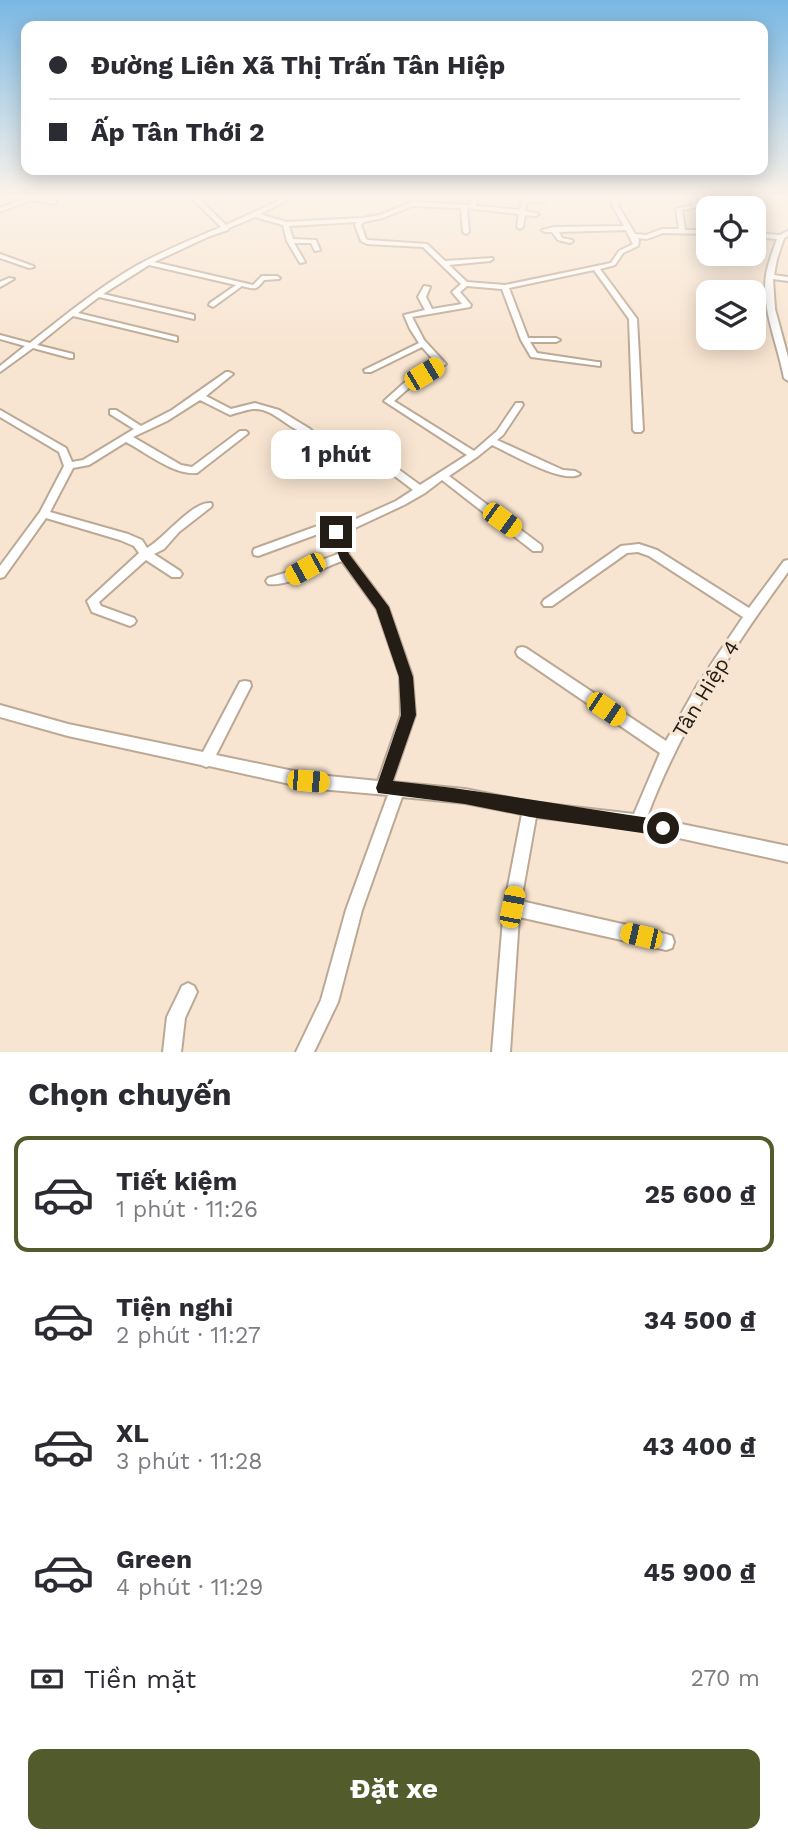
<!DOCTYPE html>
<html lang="vi">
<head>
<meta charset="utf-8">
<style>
	:root { --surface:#fff; --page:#f2f2f3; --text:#2b2b33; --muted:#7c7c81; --line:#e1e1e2; --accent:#515b2b }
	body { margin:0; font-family:"Work Sans",sans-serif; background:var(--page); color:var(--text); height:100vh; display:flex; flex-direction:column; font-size:26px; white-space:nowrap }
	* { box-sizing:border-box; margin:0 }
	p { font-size:23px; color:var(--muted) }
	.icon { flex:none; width:38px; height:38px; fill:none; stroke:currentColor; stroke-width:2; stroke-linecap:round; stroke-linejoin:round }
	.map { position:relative; height:1052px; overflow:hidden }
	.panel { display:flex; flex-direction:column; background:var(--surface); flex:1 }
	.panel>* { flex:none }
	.hud { position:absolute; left:21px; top:21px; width:747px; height:154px; border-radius:14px; box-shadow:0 4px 18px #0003; display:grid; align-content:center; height:154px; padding:0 28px; background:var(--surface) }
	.fabs { position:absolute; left:696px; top:196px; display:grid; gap:14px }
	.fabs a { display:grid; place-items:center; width:70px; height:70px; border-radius:14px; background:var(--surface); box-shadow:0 4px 18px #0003; font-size:35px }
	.end { position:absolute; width:32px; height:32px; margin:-16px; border:9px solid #241d16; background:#fff; box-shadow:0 0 0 4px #fff }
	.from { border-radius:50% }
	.bubble { position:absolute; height:49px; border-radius:14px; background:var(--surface); box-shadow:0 4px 18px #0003; font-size:23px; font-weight:700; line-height:49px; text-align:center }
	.car { position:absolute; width:21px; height:42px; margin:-21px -10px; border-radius:9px; box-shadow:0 0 5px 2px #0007; background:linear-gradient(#f5c518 24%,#345 0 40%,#f5c518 0 76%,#345 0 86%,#f5c518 0) }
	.hud b { display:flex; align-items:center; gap:24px; height:66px; font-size:26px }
	.hud b+b { border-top:2px solid var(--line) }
	.hud i { width:18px; height:18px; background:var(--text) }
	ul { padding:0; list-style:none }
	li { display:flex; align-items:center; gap:21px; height:116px; margin:0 14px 10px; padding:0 14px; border:4px solid transparent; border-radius:14px }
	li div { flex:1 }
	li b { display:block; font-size:26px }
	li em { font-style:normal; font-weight:700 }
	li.active { border-color:var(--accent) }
	li>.icon { width:63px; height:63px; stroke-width:1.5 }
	h2 { padding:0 28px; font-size:32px; line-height:84px }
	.pay { display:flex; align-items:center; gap:18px; height:77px; padding:0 28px; font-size:26px }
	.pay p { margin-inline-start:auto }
	.primary-button { display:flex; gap:14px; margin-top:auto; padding:14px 28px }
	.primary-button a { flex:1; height:80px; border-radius:14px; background:var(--accent); color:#fff; font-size:28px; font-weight:700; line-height:80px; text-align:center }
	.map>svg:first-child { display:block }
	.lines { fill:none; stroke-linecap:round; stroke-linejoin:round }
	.minor-casing { stroke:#bba996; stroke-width:4 }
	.minor { fill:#fff; fill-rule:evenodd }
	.route { fill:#241d16 }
	.labels { text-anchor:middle; stroke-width:7; stroke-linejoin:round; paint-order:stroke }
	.near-street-label { font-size:21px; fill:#241d16; stroke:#f8e5d1 }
</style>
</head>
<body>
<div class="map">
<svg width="788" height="1052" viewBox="0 0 788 1052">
	<rect width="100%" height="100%" fill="#f8e5d1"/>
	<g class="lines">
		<defs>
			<g id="minor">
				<polygon points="29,197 57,202 54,204 31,200 0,212 0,208"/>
				<path d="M191 197H197L226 225 287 197H294L260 214 286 222 362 218 380 215 411 202 470 205 472 197H478L476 206 520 210 522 199H545V201L543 202H527L525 211 539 214 536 216 525 215 523 227 520 229 517 227 519 214 467 208 469 232 466 234 463 232 461 208 412 206 383 218 364 222 361 225 366 239 368 240 427 244 445 261 492 258 493 259 490 261 449 265 467 282 505 285 611 263 619 251 633 244 626 230 559 232 562 238 572 240 573 241 570 243 558 240 552 232H545L542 230 554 227 624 226 613 207 611 197H617L619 207 635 234 646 235 662 229H679L676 209 693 205 691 197H697L698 207 682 210 685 230H709V234L663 233 647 239 638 238 639 241 638 246 623 253 615 265 600 269 637 319 643 430 641 432H635L633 430 629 319 594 270 509 288 528 338H556L560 340 556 342H530L537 353 597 362H600V366L531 357 521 340 502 289 467 286 460 292 471 305 470 307 412 317 424 340 446 364 410 387 394 401 474 451 497 431 516 403H522L523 405 503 435 497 440 563 470 575 471 580 474C564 485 510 453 492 445L477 457 449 476 541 545 542 548 541 551H533L442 480 425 493 404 505 342 534 349 555 388 607 412 676 415 715 392 782 465 789 530 802 634 814 660 753 518 656 516 652 518 648 522 647 526 648 666 741 698 684 743 617 649 556 638 552 627 553 552 606H544L542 603 544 600 621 546 639 544 657 550 749 608 784 561 788 560V572C732 649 680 728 647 817L788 846V862L638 829 536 817 521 901 666 934 672 936 674 942 672 948 666 950 519 917 510 1052H492L504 907 522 814 465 803 402 797 362 910 338 1002 314 1052H296L321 1000 346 910 388 795 308 788 209 766 206 767 201 765 68 736 0 717V705L68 724 203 752 240 682 245 681 250 682 251 686 216 755 308 774 378 781 401 715 400 676 377 609 342 561C322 568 288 587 268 584L266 581 268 578 295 570 338 554 331 534 326 531 258 556 254 555 253 552 254 549 323 524 327 523 336 528 396 501 413 490 366 454 364 452 366 450H372L420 485 467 455 384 401 404 383 437 364 422 347 371 372H365L364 370 419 343 410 329 404 315 425 310 418 297 424 286 430 287 426 297 432 309 462 304 452 292 461 284 423 247 367 244 361 241 355 225 357 222 289 226 293 239 316 240 320 250 315 251 311 243H294L305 262 300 263 287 241 283 225 255 217 229 228 228 230 210 236 154 262 253 285 262 276H277L280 278 279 279 264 280C256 291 255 289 242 286L213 307 209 305 210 303 236 285 149 265 103 294 194 315V319L99 297 78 313 177 337V341L73 316 37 345 73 354V358H70L33 348 0 372V366L25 346 0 339V335L30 343C64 316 98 288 136 266 163 251 192 239 221 227Z"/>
				<rect x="740" y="197" width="6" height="11"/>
				<path d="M788 231V236L784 238 777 259 774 275 788 277V281L773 279 775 309 788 357V381L784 378C778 345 761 308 766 275 768 263 773 250 777 239L754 237V233L780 235Z"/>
				<polygon points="0,254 33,266 34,267 29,268 0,258"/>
				<polygon points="9,278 14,279 0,287 0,282"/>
				<path d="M226 372H229L233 374 206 396 231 409 255 403 258 404 279 410 310 429 312 431 310 433C291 434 275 407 253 409 245 410 237 413 230 415L200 400 167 421 133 437 181 465 192 467 240 431H246L248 433 246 435 197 473C173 475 147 453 126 442L89 465 73 468 50 512 128 534 142 540 147 548C164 539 192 501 211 503L212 505 211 507 179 532 164 549 154 554 180 571 182 574 180 577H172L146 560 99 602 101 606 134 618 136 621 134 624 130 626 92 612 87 601 139 553 134 546 120 540 46 518 4 577 0 578V566L40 512 64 466 59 452 0 417V410L66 448 72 462 83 460 134 429 110 414V410H116L141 426 172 410Z"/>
				<polygon points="188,983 194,986 197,992 185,1018 181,1052 163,1052 167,1017 182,986"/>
			</g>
		</defs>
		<use href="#minor" class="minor-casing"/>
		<use href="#minor" class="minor"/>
	</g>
	<linearGradient id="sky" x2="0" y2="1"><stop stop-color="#79b8e4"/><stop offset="0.57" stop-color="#fcf3ea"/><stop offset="1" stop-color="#fcf3ea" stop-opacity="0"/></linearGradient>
	<rect width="788" height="344" fill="url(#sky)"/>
	<path class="route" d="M336 528 342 532 349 554 389 607 413 677 416 715 393 781C483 790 573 807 663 820L669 822 671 828 669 833 663 836 530 817 465 804 378 793 376 788 401 715 399 677 376 609 340 559 330 532Z"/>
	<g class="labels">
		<g class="near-street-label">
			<text transform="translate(706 689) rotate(-59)" y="7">Tân Hiệp 4</text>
		</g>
	</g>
</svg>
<div class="fabs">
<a><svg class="icon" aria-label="locate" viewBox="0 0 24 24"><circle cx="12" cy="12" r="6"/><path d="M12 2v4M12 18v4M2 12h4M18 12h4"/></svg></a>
<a><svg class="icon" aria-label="layers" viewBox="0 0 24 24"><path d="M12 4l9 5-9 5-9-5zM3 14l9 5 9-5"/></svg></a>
</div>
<i class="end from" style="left:663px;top:828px"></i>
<i class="end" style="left:336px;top:532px"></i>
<div class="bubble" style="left:271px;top:430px;width:130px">1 phút</div>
<i class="car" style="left:424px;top:374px;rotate:59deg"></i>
<i class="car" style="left:502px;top:520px;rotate:126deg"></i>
<i class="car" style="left:305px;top:569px;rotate:241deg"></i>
<i class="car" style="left:606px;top:709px;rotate:124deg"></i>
<i class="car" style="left:308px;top:781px;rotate:95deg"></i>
<i class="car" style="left:512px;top:907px;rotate:11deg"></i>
<i class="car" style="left:641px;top:936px;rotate:283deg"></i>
<div class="hud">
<b><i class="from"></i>Đường Liên Xã Thị Trấn Tân Hiệp</b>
<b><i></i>Ấp Tân Thới 2</b>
</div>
</div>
<section class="panel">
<h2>Chọn chuyến</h2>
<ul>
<li class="active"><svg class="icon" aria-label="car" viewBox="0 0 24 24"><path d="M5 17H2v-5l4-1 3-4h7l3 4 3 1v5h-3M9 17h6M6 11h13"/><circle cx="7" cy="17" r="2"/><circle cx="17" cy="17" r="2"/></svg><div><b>Tiết kiệm</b><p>1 phút · 11:26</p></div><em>25 600 ₫</em></li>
<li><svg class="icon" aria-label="car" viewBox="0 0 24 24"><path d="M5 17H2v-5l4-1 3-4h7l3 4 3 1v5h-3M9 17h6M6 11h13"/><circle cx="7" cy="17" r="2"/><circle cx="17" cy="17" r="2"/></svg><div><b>Tiện nghi</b><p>2 phút · 11:27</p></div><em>34 500 ₫</em></li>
<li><svg class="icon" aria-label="car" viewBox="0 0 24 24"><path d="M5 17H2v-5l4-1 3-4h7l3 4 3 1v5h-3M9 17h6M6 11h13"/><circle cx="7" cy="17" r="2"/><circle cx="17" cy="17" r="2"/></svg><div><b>XL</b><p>3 phút · 11:28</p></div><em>43 400 ₫</em></li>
<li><svg class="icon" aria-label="car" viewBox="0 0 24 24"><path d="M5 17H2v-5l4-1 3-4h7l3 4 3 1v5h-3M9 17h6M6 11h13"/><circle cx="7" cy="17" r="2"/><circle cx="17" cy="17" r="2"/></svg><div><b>Green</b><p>4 phút · 11:29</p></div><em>45 900 ₫</em></li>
</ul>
<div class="pay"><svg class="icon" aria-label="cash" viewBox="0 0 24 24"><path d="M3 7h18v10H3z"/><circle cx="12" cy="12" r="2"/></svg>Tiền mặt<p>270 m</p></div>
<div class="primary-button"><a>Đặt xe</a></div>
</section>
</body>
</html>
